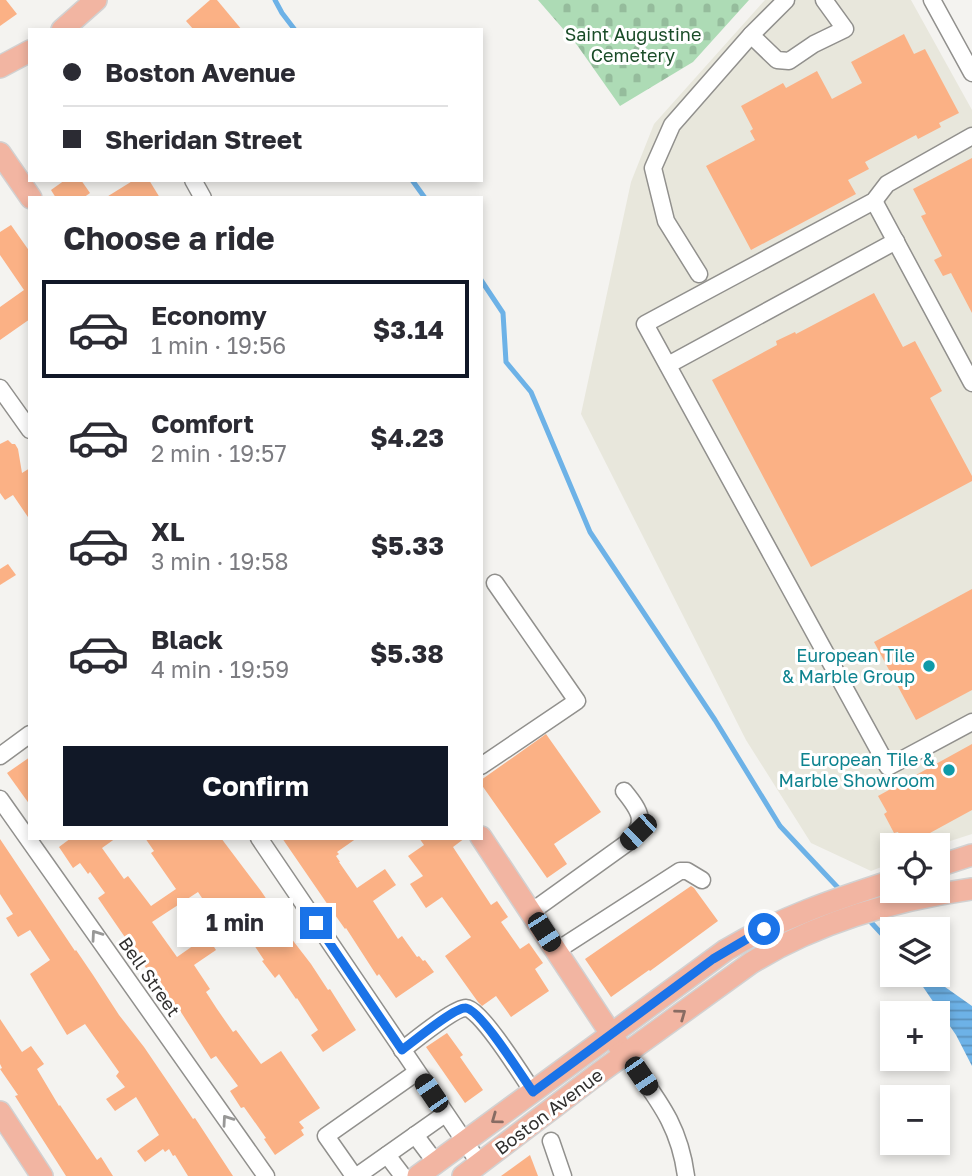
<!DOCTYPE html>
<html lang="en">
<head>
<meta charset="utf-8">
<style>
	:root { --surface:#fff; --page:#f7f7f7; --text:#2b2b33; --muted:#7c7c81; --line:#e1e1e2; --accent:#111827 }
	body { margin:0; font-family:"Golos Text",sans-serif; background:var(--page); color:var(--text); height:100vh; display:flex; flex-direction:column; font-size:26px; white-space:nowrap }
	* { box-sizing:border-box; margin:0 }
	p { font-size:23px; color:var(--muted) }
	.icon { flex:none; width:38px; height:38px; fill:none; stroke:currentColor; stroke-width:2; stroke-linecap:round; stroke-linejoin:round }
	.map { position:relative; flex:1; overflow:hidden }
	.details { position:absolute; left:28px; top:196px; width:455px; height:644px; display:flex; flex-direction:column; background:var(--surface); border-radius:0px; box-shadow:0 4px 10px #0003 }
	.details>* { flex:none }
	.banner { position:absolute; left:28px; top:28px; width:455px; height:154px; border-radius:0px; box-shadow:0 4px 10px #0003; display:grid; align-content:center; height:154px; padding:0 35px; background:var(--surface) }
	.buttons { position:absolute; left:880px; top:833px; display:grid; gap:14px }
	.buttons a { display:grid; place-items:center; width:70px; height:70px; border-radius:0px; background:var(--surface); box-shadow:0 4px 10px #0003; font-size:35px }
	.end { position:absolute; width:32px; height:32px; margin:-16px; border:9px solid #1a73e8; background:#fff; box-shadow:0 0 0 4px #fff }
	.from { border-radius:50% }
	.bubble { position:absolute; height:49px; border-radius:0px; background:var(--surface); box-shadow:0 4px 10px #0003; font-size:23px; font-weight:700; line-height:49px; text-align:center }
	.car { position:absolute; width:21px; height:42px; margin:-21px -10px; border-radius:9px; box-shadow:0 0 5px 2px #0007; background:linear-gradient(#222 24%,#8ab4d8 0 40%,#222 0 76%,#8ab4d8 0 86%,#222 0) }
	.banner b { display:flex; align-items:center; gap:24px; height:66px; font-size:26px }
	.banner b+b { border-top:2px solid var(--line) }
	.banner i { width:18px; height:18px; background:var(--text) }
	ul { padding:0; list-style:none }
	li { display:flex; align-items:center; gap:21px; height:98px; margin:0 14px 10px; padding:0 21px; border:4px solid transparent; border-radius:0px }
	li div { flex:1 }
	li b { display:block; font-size:26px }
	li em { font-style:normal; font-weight:700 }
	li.current { border-color:var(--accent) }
	li>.icon { width:63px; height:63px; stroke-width:1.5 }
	h2 { padding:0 35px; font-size:32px; line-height:84px }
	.primary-button { display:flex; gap:14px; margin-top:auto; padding:14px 35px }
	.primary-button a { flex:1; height:80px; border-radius:0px; background:var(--accent); color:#fff; font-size:28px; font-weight:700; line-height:80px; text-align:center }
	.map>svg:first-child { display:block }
	.built { fill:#e8e7dc }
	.cemetery { fill:url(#cemetery-stones) }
	.water { fill:url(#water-rules) }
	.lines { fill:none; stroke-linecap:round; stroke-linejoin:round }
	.stream { stroke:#6db2e7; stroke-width:5 }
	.building { fill:#fbb185 }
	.minor-casing { stroke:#91908d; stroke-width:19 }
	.major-casing { stroke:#d2d1d1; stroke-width:24 }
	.minor { stroke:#fff; stroke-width:16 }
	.major { stroke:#f2b5a2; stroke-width:21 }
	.oneway { stroke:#989897 }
	.oneway2 { stroke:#886c63 }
	.route { stroke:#1a73e8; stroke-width:9 }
	.culture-dot { fill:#0f9aa8; stroke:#fff; stroke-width:2.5 }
	.labels { text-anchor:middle; stroke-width:6; stroke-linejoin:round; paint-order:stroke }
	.park-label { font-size:18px; fill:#1a4c28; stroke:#fff }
	.culture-label { font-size:18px; fill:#0d838f; stroke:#fff; text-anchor:end }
	.street-label { font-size:18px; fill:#31302f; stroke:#fff }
</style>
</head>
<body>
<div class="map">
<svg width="972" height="1176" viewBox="0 0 972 1176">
	<defs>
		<pattern id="cemetery-stones" width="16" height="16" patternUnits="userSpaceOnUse" patternTransform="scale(1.75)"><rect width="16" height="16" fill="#addbb5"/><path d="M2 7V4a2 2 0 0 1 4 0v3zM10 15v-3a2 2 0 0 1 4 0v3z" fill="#95bc9c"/></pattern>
		<pattern id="water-rules" width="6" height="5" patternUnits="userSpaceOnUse" patternTransform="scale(1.75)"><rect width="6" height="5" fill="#6db2e7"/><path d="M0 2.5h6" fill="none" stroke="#5a91bc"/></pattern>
	</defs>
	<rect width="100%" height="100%" fill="#f4f3f0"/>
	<polygon class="built" points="765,0 911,0 972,110 972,834 938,845 892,845 892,863 871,871 811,843 746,740 581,414 631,182 654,124"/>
	<polygon class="cemetery" points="538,0 749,0 693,62 620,106 577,45"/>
	<polygon class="water" points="925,975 928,975 972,1006 972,1066 956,1035 919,981"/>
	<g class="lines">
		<g class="stream">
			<polyline points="275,0 282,13 295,30"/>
			<polyline points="412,180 425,198"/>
			<polyline points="481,280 503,313 506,362 531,392 590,532 715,720 780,826 842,892"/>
			<polyline points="868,919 892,945"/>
		</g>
	</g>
	<g class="building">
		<polygon points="0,0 6,0 17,14 0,26"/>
		<polygon points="210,0 217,0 242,30 194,30 186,21"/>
		<polygon points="904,34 914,54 925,49 959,113 939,123 941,127 918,139 916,135 865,162 869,169 848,180 856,194 751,250 706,166 755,140 750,131 753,129 741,106 783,83 786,88 817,71 832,99 862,83 851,62"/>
		<polygon points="972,158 972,313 951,273 943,276 934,260 942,256 921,216 926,214 913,189"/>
		<polygon points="65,180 81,180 90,193 83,198 56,198 51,190"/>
		<polygon points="134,180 149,180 160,198 105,198"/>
		<polygon points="11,225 30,252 30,319 0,340 0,307 24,290 0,255 0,232"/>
		<polygon points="874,293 903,347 915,341 942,391 930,398 972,476 972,481 811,567 712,380 777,345 776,341 795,332 796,334"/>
		<polygon points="8,440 12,444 15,444 18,449 22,473 30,468 30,520 13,495 5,500 0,493 0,444"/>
		<polygon points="8,564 16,575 0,585 0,569"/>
		<polygon points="972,589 972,690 916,720 874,642"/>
		<polygon points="546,734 601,812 554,844 567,864 547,878 481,784 481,780"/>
		<polygon points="972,744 972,810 908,845 905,845 898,832 894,833 884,814 887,812 878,796"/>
		<polygon points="30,757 30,805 7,773"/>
		<polygon points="71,838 116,838 102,848 124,879 128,876 151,906 176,889 151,853 154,851 145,838 221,838 261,891 286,928 284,929 311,964 328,990 330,989 356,1030 323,1052 311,1035 318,1030 297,998 296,999 279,974 275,978 262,961 264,960 242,927 240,929 224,905 212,913 198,892 152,922 177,957 207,936 216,950 194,965 210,989 206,992 217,1009 233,1032 236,1030 261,1064 281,1051 320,1108 299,1122 304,1128 301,1130 304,1135 275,1155 264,1139 266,1138 244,1107 241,1108 230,1091 238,1086 216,1056 211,1059 179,1009 177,1011 159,983 157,984 98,898 105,893 90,872 88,874 80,863 73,868 59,847"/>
		<polygon points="282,838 357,838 337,852 339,854 336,856 340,862 339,862 357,888 385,869 396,885 373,901 398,939 402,936 417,957 419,956 423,961 425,960 434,972 396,998 379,974 377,976 346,928 345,929 328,905"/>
		<polygon points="419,838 465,838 453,847 491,905 497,901 508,917 501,922 520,949 529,943 543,963 535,969 549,991 511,1017 496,996 482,1006 478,1002 445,956 471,937 442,897 426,908 410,884 423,876 408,856 424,845"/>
		<polygon points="0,839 75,951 76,950 93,975 119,1015 144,1047 193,1119 195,1118 233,1176 188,1176 175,1155 173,1156 169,1149 165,1152 163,1149 145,1162 137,1151 159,1135 136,1097 115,1111 106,1099 125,1087 116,1076 119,1072 85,1024 67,1035 30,974 50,960 30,930 18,937 6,918 13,914 0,894"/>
		<polygon points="691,886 694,888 718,921 650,971 649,970 611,997 585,959"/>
		<polygon points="0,1019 22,1052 31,1046 44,1064 37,1069 59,1106 60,1105 97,1160 101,1157 113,1176 66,1176 27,1115 15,1096 18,1095 0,1069 2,1068 0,1064"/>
		<polygon points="447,1033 463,1055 460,1057 483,1090 465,1103 426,1047"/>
		<polygon points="530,1155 538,1176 501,1176"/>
	</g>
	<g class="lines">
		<defs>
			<g id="minor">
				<polyline points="932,0 972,73"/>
				<polyline points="751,35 777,60 789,61 814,44 845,29 824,0"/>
				<polyline points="972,136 887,184 874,201 645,324 888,767 972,722"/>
				<polyline points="193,180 203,198"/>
				<polyline points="874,201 972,383"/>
				<polyline points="699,274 666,221 653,168 672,125 751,35 786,0"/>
				<polyline points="668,365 896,241"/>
				<polyline points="0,388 30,430"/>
				<polyline points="0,756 30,734"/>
				<polyline points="481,766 577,701 495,583"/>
				<polyline points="0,799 266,1176"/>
				<polyline points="259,838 480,1164"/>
				<path d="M531 912 627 843C648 823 641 812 624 791"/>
				<polyline points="556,951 680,871 687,871 702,880"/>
				<path d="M402 1050C414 1041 454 1008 466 1008 480 1008 523 1077 533 1092"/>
				<path d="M626 1055C655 1097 679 1122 686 1176"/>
				<polyline points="415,1135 436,1163"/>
				<polyline points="551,1141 563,1176"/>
				<polyline points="387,1155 403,1176"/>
				<polyline points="354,1176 326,1136 417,1072"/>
				<polyline points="357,1176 445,1114"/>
			</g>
			<g id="major">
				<polyline points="62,30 96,0"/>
				<polyline points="0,67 30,51"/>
				<polyline points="0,153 31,198"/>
				<polyline points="481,837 619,1046"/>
				<polyline points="938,866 972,855"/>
				<polyline points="0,1112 42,1176"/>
				<path d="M418 1176 726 950C780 918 833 900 892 881"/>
				<path d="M463 1176 599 1073 751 963C818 922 895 900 972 889"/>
			</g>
		</defs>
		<use href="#minor" class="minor-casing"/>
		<use href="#major" class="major-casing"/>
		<use href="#minor" class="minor"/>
		<use href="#major" class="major"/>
	</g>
	<defs><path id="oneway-chevron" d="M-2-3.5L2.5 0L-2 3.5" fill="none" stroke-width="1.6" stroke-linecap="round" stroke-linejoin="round" transform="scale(1.75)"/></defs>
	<g class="oneway">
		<use href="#oneway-chevron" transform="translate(96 935) rotate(-125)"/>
		<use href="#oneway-chevron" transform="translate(227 1120) rotate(-125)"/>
	</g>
	<g class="oneway2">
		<use href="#oneway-chevron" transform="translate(681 1014) rotate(-36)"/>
		<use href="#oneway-chevron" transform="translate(496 1119) rotate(144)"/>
	</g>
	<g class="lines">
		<path class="route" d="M316 923 402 1050C414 1041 454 1008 465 1008 479 1007 523 1078 533 1092L713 959 764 929"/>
	</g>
	<g class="culture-dot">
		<circle cx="929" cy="666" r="7"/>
		<circle cx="949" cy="770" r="7"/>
	</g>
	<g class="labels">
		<g class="park-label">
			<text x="633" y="41">Saint Augustine<tspan x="633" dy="21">Cemetery</tspan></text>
		</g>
		<g class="culture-label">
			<text x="915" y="662">European Tile<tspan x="915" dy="21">&amp; Marble Group</tspan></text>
			<text x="935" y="766">European Tile &amp;<tspan x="935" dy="21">Marble Showroom</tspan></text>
		</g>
		<g class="street-label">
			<text transform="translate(149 977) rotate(55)" y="6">Bell Street</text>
			<text transform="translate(549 1112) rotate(-37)" y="6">Boston Avenue</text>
		</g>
	</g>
</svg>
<div class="buttons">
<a><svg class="icon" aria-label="locate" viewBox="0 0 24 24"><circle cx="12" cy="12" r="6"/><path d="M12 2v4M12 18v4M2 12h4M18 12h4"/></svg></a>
<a><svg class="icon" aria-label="layers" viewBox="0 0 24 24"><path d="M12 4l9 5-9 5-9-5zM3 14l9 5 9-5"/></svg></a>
<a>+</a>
<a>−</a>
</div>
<i class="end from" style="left:764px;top:929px"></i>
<i class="end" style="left:316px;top:923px"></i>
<div class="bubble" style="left:177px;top:898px;width:116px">1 min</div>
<i class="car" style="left:638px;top:832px;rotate:226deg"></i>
<i class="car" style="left:544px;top:932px;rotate:147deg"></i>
<i class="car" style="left:641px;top:1076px;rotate:146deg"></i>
<i class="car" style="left:431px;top:1093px;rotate:326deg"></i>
<div class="banner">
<b><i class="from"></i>Boston Avenue</b>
<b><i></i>Sheridan Street</b>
</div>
<section class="details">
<h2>Choose a ride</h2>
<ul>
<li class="current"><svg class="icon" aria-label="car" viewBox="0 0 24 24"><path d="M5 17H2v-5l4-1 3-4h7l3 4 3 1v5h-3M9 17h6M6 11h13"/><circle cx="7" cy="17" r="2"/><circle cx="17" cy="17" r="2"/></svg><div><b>Economy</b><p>1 min · 19:56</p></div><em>$3.14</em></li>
<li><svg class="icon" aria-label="car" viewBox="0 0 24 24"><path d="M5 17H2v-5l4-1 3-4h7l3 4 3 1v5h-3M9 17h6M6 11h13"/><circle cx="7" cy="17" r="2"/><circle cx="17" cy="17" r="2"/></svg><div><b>Comfort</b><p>2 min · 19:57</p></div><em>$4.23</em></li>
<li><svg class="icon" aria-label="car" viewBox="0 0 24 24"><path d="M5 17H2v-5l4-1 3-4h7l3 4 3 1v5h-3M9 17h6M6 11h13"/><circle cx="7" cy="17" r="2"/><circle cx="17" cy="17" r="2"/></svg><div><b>XL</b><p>3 min · 19:58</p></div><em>$5.33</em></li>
<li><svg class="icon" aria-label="car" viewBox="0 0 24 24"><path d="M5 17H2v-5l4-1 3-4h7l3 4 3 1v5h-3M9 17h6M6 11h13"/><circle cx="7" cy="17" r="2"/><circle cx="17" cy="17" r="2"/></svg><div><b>Black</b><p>4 min · 19:59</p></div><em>$5.38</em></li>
</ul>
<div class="primary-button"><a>Confirm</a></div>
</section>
</div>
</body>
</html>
